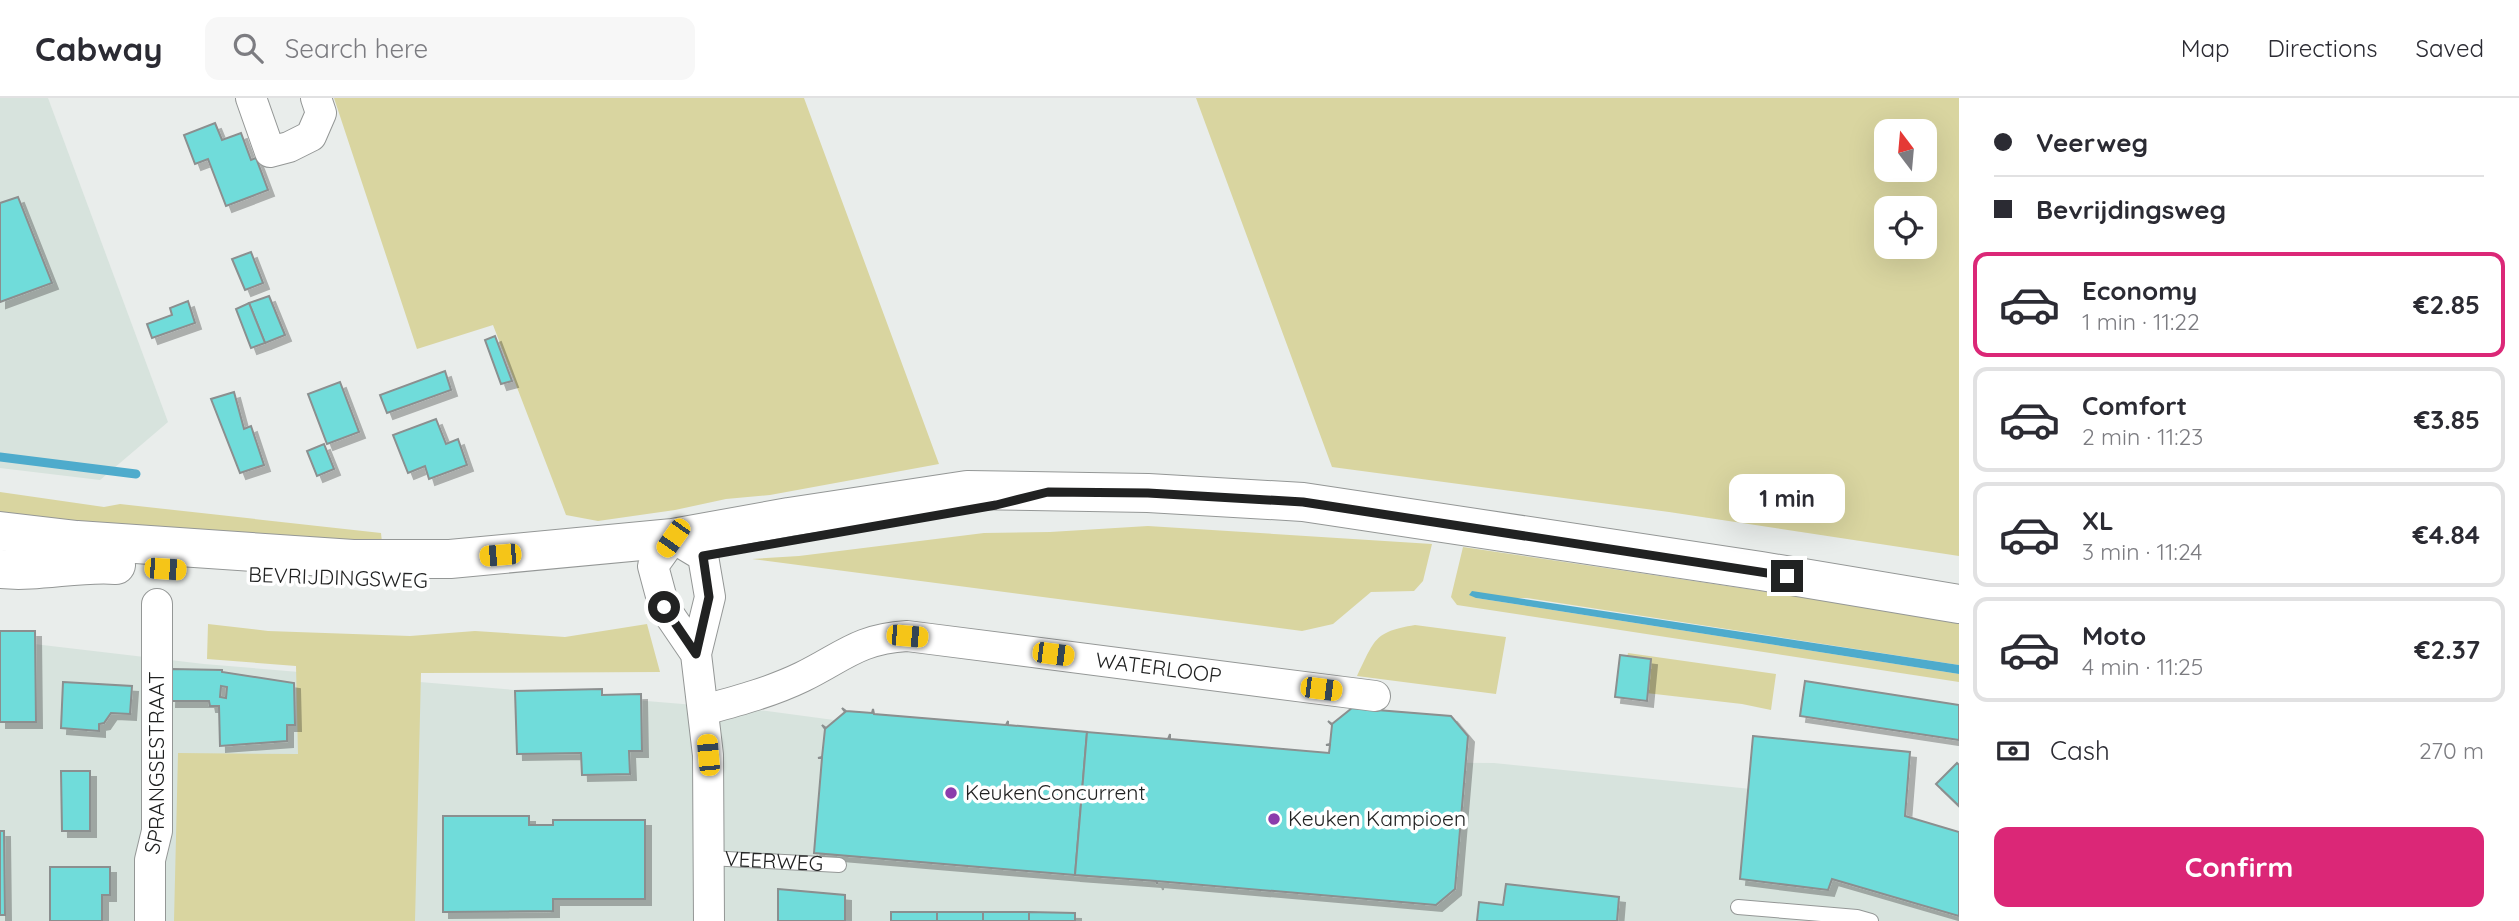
<!DOCTYPE html>
<html lang="en">
<head>
<meta charset="utf-8">
<style>
	:root { --surface:#fff; --page:#f7f7f7; --text:#2b2b33; --muted:#7c7c81; --line:#e1e1e2; --accent:#db2777 }
	body { margin:0; font-family:Quicksand,sans-serif; background:var(--page); color:var(--text); height:100vh; display:flex; flex-direction:column; font-size:26px; white-space:nowrap }
	* { box-sizing:border-box; margin:0 }
	p { font-size:23px; color:var(--muted) }
	.icon { flex:none; width:38px; height:38px; fill:none; stroke:currentColor; stroke-width:2; stroke-linecap:round; stroke-linejoin:round }
	.map { position:relative; flex:1; overflow:hidden }
	.side { display:flex; flex-direction:column; background:var(--surface); width:560px }
	.side>* { flex:none }
	.banner { display:grid; align-content:center; height:154px; padding:0 35px; background:var(--surface) }
	.needle { width:46px; rotate:344deg }
	.buttons { position:absolute; left:1874px; top:21px; display:grid; gap:14px }
	.buttons a { display:grid; place-items:center; width:63px; height:63px; border-radius:14px; background:var(--surface); box-shadow:0 7px 28px #0002; font-size:35px }
	.end { position:absolute; width:32px; height:32px; margin:-16px; border:9px solid #212222; background:#fff; box-shadow:0 0 0 4px #fff }
	.from { border-radius:50% }
	.bubble { position:absolute; height:49px; border-radius:14px; background:var(--surface); box-shadow:0 7px 28px #0002; font-size:23px; font-weight:700; line-height:49px; text-align:center }
	.car { position:absolute; width:21px; height:42px; margin:-21px -10px; border-radius:9px; box-shadow:0 0 5px 2px #0007; background:linear-gradient(#f5c518 24%,#345 0 40%,#f5c518 0 76%,#345 0 86%,#f5c518 0) }
	.banner b { display:flex; align-items:center; gap:24px; height:66px; font-size:26px }
	.banner b+b { border-top:2px solid var(--line) }
	.banner i { width:18px; height:18px; background:var(--text) }
	ul { padding:0; list-style:none }
	li { display:flex; align-items:center; gap:21px; height:105px; margin:0 14px 10px; padding:0 21px; border:4px solid var(--line); border-radius:14px }
	li div { flex:1 }
	li b { display:block; font-size:26px }
	li em { font-style:normal; font-weight:700 }
	li.on { border-color:var(--accent) }
	li>.icon { width:63px; height:63px; stroke-width:1.5 }
	.pay { display:flex; align-items:center; gap:18px; height:77px; padding:0 35px; font-size:26px }
	.pay p { margin-inline-start:auto }
	.action { display:flex; gap:14px; margin-top:auto; padding:14px 35px }
	.action a { flex:1; height:80px; border-radius:14px; background:var(--accent); color:#fff; font-size:28px; font-weight:700; line-height:80px; text-align:center }
	header { display:flex; align-items:center; gap:42px; box-sizing:border-box; height:98px; padding:0 35px; background:var(--surface); border-bottom:2px solid var(--line) }
	header strong { font-size:33px }
	nav { display:flex; gap:38px; margin-inline-start:auto; font-size:24px }
	.search { width:490px; height:63px; background:var(--page); display:flex; align-items:center; gap:18px; box-sizing:border-box; padding:0 24px; border-radius:14px; color:var(--muted); font-size:26px }
	main { display:flex; flex:1; min-height:0 }
	.map>svg:first-child { display:block }
	.built { fill:#d7e3dd }
	.green { fill:#d9d5a0; fill-rule:evenodd }
	.water { fill:#4eabcc }
	.lines { fill:none; stroke-linecap:round; stroke-linejoin:round }
	.stream { stroke:#4eabcc; stroke-width:9 }
	.building { fill:#70dcda; stroke:#8b8f8f; stroke-width:2; fill-rule:evenodd; filter:url(#shadow) }
	.service-casing { stroke:#949796; stroke-width:16 }
	.minor-casing { stroke:#949796; stroke-width:32 }
	.secondary-casing { stroke:#949796; stroke-width:40 }
	.service { stroke:#fff; stroke-width:14 }
	.minor { stroke:#fff; stroke-width:30 }
	.secondary { stroke:#fff; stroke-width:38 }
	.route { stroke:#212222; stroke-width:9 }
	.poi-dot { fill:#8b3cac; stroke:#fff; stroke-width:2.5 }
	.labels { text-anchor:middle; stroke-width:7; stroke-linejoin:round; paint-order:stroke }
	.street-label { font-size:21px; fill:#212222; stroke:#fff }
	.poi-label { font-size:21px; fill:#212222; stroke:#fff; text-anchor:start }
</style>
</head>
<body>
<header>
<strong>Cabway</strong>
<div class="search"><svg class="icon" aria-label="search" viewBox="0 0 24 24"><circle cx="10" cy="10" r="6"/><path d="M15 15l6 6"/></svg>Search here</div>
<nav><a>Map</a><a>Directions</a><a>Saved</a></nav>
</header>
<main>
<div class="map">
<svg width="1959" height="823" viewBox="0 0 1959 823">
	<defs>
		<filter id="shadow"><feDropShadow dx="6" dy="6" stdDeviation="0" flood-color="#0004"/></filter>
	</defs>
	<rect width="100%" height="100%" fill="#e9edeb"/>
	<g class="built">
		<polygon points="0,0 48,0 168,324 100,382 0,370"/>
		<polygon points="0,542 204,566 767,613 1138,663 1494,665 1761,692 1959,746 1959,823 0,823"/>
	</g>
	<g class="green">
		<polygon points="334,0 804,0 939,366 770,397 726,401 675,412 598,423 566,417 493,227 417,251"/>
		<path d="M1196 0H1959V458L1669 414 1332 369ZM1886 33H1925V72H1886ZM1886 110H1925V149H1886Z"/>
		<polygon points="0,394 104,409 120,406 381,435 383,454 0,421"/>
		<polygon points="1148,428 1432,446 1423,483 1414,493 1371,494 1333,526 1302,533 752,461 799,458 984,435 1050,434"/>
		<polygon points="1463,449 1931,518 1959,520 1959,567 1527,500 1476,500 1959,576 1959,584 1457,507 1451,499"/>
		<polygon points="208,526 268,533 410,538 475,533 565,539 647,526 660,574 421,575 415,823 174,823 178,655 298,656 296,568 207,561"/>
		<path d="M1415 527 1506 539 1496 596 1357 578C1375 542 1373 534 1415 527Z"/>
		<polygon points="1628,555 1776,576 1771,612 1742,606 1620,592"/>
	</g>
	<polygon class="water" points="1472,493 1959,567 1959,576 1476,500 1469,497"/>
	<g class="lines">
		<polyline class="stream" points="0,359 136,376"/>
	</g>
	<g class="building">
		<polygon points="215,25 222,42 241,35 251,62 256,60 268,92 226,108 208,61 195,66 184,37"/>
		<polygon points="18,99 52,185 0,204 0,105"/>
		<polygon points="251,154 263,185 245,192 232,161"/>
		<polygon points="269,198 285,237 265,245 249,205"/>
		<polygon points="188,203 195,225 152,240 147,226 172,217 170,210"/>
		<polygon points="249,205 265,245 251,250 236,211"/>
		<polygon points="495,238 512,283 501,286 485,242"/>
		<polygon points="445,273 451,292 387,315 380,297"/>
		<polygon points="340,284 359,334 327,346 308,296"/>
		<polygon points="234,294 244,331 251,328 264,367 240,375 211,301"/>
		<polygon points="436,321 446,346 458,341 467,367 429,381 425,368 408,375 393,337"/>
		<polygon points="324,346 334,371 317,378 307,353"/>
		<polygon points="0,533 35,533 36,624 0,624"/>
		<polygon points="1620,557 1651,561 1647,603 1615,599"/>
		<path d="M171 571 222 572V574L294 585 295 627H287V643L220 648 219 608H210L209 603H170ZM221 588 227 589 226 600 220 599Z"/>
		<polygon points="1805,583 1959,607 1959,642 1800,618"/>
		<polygon points="63,584 132,588 130,616 111,615 104,625 99,626 99,633 61,630"/>
		<polygon points="602,591 602,597 641,596 642,653 629,653 630,676 582,677 581,655 517,656 515,593"/>
		<polygon points="842,610 846,613 872,615 873,611 874,616 1006,627 1008,623 1008,627 1087,634 1075,777 814,755 822,660 818,660 822,659 825,631 822,627 826,630 845,614"/>
		<polygon points="1352,610 1451,618 1468,638 1455,791 1436,807 1157,783 1157,786 1156,783 1075,777 1087,634 1168,641 1170,636 1170,641 1329,655 1330,647 1326,647 1330,646 1332,627 1328,623 1332,626"/>
		<polygon points="1753,638 1910,654 1905,718 1959,734 1959,818 1832,781 1828,792 1740,781"/>
		<polygon points="1957,665 1959,667 1959,708 1936,686"/>
		<polygon points="61,673 90,673 90,733 62,733"/>
		<polygon points="443,718 529,718 529,727 553,727 553,722 645,722 645,801 553,801 553,813 443,814"/>
		<polygon points="0,733 4,733 5,817 0,817"/>
		<polygon points="50,769 110,769 110,797 102,797 102,823 50,823"/>
		<polygon points="1506,786 1619,799 1617,823 1477,823 1479,804 1503,807"/>
		<polygon points="778,791 845,797 845,823 778,823"/>
		<rect x="891" y="814" width="46" height="9"/>
		<rect x="937" y="814" width="46" height="9"/>
		<rect x="983" y="814" width="46" height="9"/>
		<polygon points="1029,814 1075,815 1075,823 1029,823"/>
	</g>
	<g class="lines">
		<defs>
			<g id="service">
				<path id="s1" d="M709 760 839 767"/>
				<polyline points="1738,809 1857,819 1871,823"/>
			</g>
			<g id="minor">
				<polyline points="251,0 270,54 289,49 311,38 321,15 316,0"/>
				<polyline points="696,556 664,509 653,468 673,440 703,458 710,499 696,556 708,657 709,823"/>
				<path id="s2" d="M704 612C737 603 771 594 802 579 843 559 858 541 907 538L1375 598"/>
				<path id="s3" d="M150 823V762L157 733V506"/>
			</g>
			<g id="secondary">
				<polyline points="0,433 77,442 353,461 450,461 673,440 789,419 967,392 1148,395 1303,404 1761,473 1959,506"/>
				<path d="M0 471C39 475 77 464 116 467"/>
			</g>
		</defs>
		<use href="#service" class="service-casing"/>
		<use href="#minor" class="minor-casing"/>
		<use href="#secondary" class="secondary-casing"/>
		<use href="#service" class="service"/>
		<use href="#minor" class="minor"/>
		<use href="#secondary" class="secondary"/>
	</g>
	<g class="lines">
		<polyline class="route" points="664,509 696,556 709,499 703,458 996,407 1048,394 1148,395 1303,404 1787,478"/>
	</g>
	<g class="poi-dot">
		<circle cx="951" cy="695" r="7"/>
		<circle cx="1274" cy="721" r="7"/>
	</g>
	<g class="labels">
		<g class="street-label">
			<text transform="translate(338 480) rotate(2)" y="7">BEVRIJDINGSWEG</text>
			<text dy="7" stroke="none"><textPath href="#s2" startOffset="471">WATERLOOP</textPath></text>
			<text dy="7" stroke="none"><textPath href="#s3" startOffset="159">SPRANGSESTRAAT</textPath></text>
			<text dy="7" stroke="none"><textPath href="#s1" startOffset="65">VEERWEG</textPath></text>
		</g>
		<g class="poi-label">
			<text x="965" y="702">KeukenConcurrent</text>
			<text x="1288" y="728">Keuken Kampioen</text>
		</g>
	</g>
</svg>
<div class="buttons">
<a><svg class="needle" viewBox="-14 -14 28 28"><path d="M0-13l5 13h-10z" fill="#e53935"/><path d="M0 13l5-13h-10z" fill="#7c7c81"/></svg></a>
<a><svg class="icon" aria-label="locate" viewBox="0 0 24 24"><circle cx="12" cy="12" r="6"/><path d="M12 2v4M12 18v4M2 12h4M18 12h4"/></svg></a>
</div>
<i class="end from" style="left:664px;top:509px"></i>
<i class="end" style="left:1787px;top:478px"></i>
<div class="bubble" style="left:1729px;top:376px;width:116px">1 min</div>
<i class="car" style="left:673px;top:440px;rotate:215deg"></i>
<i class="car" style="left:500px;top:457px;rotate:265deg"></i>
<i class="car" style="left:165px;top:471px;rotate:94deg"></i>
<i class="car" style="left:907px;top:538px;rotate:95deg"></i>
<i class="car" style="left:1053px;top:556px;rotate:97deg"></i>
<i class="car" style="left:1321px;top:591px;rotate:97deg"></i>
<i class="car" style="left:708px;top:657px;rotate:355deg"></i>
</div>
<section class="side">
<div class="banner">
<b><i class="from"></i>Veerweg</b>
<b><i></i>Bevrijdingsweg</b>
</div>
<ul>
<li class="on"><svg class="icon" aria-label="car" viewBox="0 0 24 24"><path d="M5 17H2v-5l4-1 3-4h7l3 4 3 1v5h-3M9 17h6M6 11h13"/><circle cx="7" cy="17" r="2"/><circle cx="17" cy="17" r="2"/></svg><div><b>Economy</b><p>1 min · 11:22</p></div><em>€2.85</em></li>
<li><svg class="icon" aria-label="car" viewBox="0 0 24 24"><path d="M5 17H2v-5l4-1 3-4h7l3 4 3 1v5h-3M9 17h6M6 11h13"/><circle cx="7" cy="17" r="2"/><circle cx="17" cy="17" r="2"/></svg><div><b>Comfort</b><p>2 min · 11:23</p></div><em>€3.85</em></li>
<li><svg class="icon" aria-label="car" viewBox="0 0 24 24"><path d="M5 17H2v-5l4-1 3-4h7l3 4 3 1v5h-3M9 17h6M6 11h13"/><circle cx="7" cy="17" r="2"/><circle cx="17" cy="17" r="2"/></svg><div><b>XL</b><p>3 min · 11:24</p></div><em>€4.84</em></li>
<li><svg class="icon" aria-label="car" viewBox="0 0 24 24"><path d="M5 17H2v-5l4-1 3-4h7l3 4 3 1v5h-3M9 17h6M6 11h13"/><circle cx="7" cy="17" r="2"/><circle cx="17" cy="17" r="2"/></svg><div><b>Moto</b><p>4 min · 11:25</p></div><em>€2.37</em></li>
</ul>
<div class="pay"><svg class="icon" aria-label="cash" viewBox="0 0 24 24"><path d="M3 7h18v10H3z"/><circle cx="12" cy="12" r="2"/></svg>Cash<p>270 m</p></div>
<div class="action"><a>Confirm</a></div>
</section>
</main>
</body>
</html>
